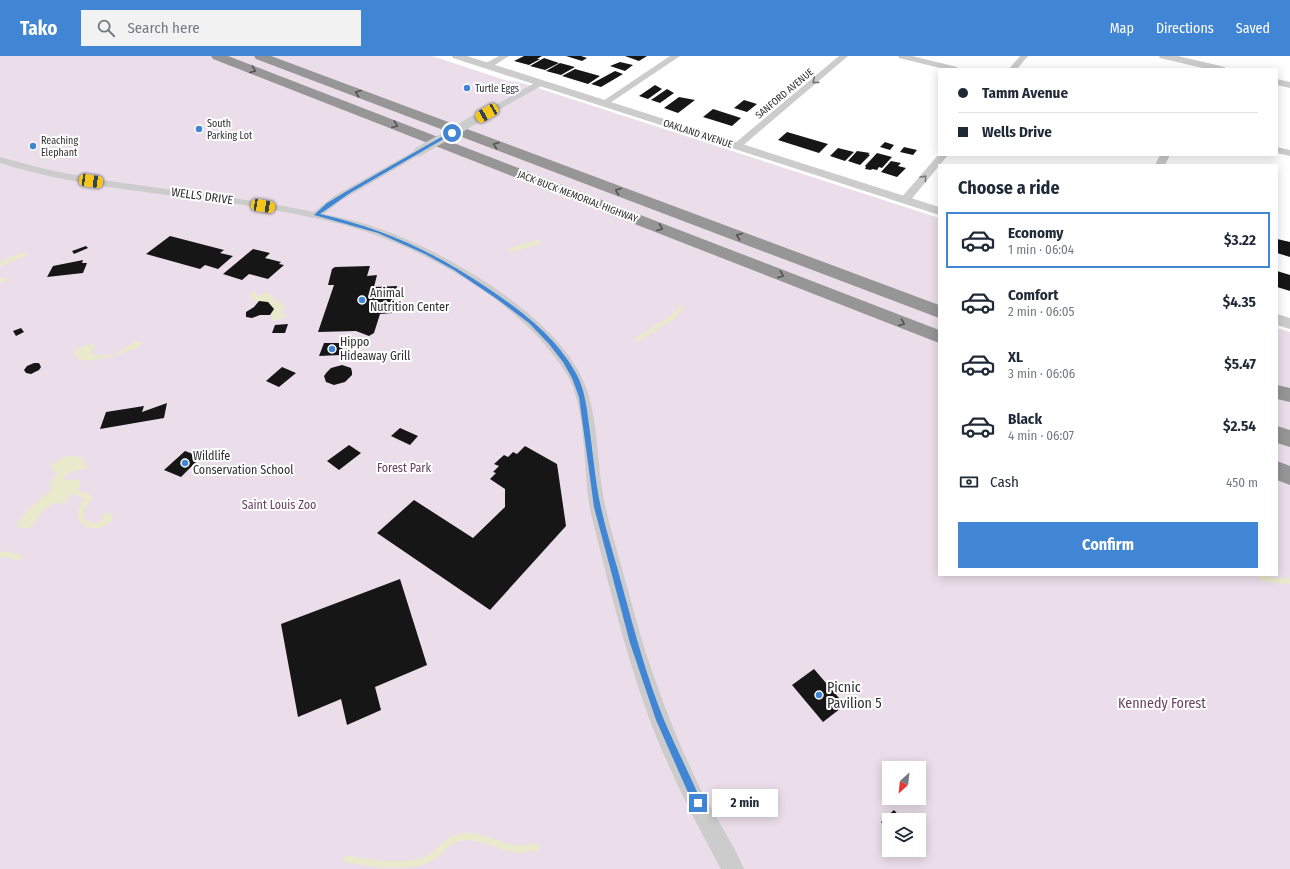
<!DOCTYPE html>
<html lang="en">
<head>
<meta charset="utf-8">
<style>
	:root { --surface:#fff; --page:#f2f2f3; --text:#1f2937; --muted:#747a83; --line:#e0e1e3; --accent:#4185d5 }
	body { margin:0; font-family:"Fira Sans Condensed",sans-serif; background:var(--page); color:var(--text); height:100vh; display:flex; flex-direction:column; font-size:15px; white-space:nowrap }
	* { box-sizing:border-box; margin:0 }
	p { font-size:13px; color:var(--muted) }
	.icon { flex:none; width:22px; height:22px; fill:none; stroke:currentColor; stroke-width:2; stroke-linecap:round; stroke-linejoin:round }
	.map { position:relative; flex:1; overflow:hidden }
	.details { position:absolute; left:938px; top:108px; width:340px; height:412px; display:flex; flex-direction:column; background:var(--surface); border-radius:0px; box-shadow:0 2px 10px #0003 }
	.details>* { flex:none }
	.banner { position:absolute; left:938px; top:12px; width:340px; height:88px; border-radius:0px; box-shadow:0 2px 10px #0003; display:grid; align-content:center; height:88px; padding:0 20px; background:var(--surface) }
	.needle { width:26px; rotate:207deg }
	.buttons { position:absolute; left:882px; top:705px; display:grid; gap:8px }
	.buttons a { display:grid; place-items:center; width:44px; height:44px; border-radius:0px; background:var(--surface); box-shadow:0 2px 10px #0003; font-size:20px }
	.end { position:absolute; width:18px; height:18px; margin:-9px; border:5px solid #4185d5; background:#fff; box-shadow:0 0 0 2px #fff }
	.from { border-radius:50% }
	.bubble { position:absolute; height:28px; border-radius:0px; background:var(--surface); box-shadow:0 2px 10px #0003; font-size:13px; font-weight:700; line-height:28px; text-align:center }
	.car { position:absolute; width:12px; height:24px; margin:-12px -6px; border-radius:5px; box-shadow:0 0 3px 1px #0007; background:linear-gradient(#f5c518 24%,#345 0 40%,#f5c518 0 76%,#345 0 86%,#f5c518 0) }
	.banner b { display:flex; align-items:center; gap:14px; height:38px; font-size:15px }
	.banner b+b { border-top:1px solid var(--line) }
	.banner i { width:10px; height:10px; background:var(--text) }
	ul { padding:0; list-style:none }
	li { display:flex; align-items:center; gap:12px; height:56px; margin:0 8px 6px; padding:0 12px; border:2px solid transparent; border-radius:0px }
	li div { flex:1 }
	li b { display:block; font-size:15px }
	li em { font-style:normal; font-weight:700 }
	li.current { border-color:var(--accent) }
	li>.icon { width:36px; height:36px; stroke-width:1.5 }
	h2 { padding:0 20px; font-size:18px; line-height:48px }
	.pay { display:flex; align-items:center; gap:10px; height:44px; padding:0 20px; font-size:15px }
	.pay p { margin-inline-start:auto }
	.cta { display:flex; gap:8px; margin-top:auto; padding:8px 20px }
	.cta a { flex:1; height:46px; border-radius:0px; background:var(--accent); color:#fff; font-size:16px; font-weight:700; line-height:46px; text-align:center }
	header { display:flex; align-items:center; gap:24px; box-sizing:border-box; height:56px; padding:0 20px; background:var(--accent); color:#fff }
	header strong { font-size:19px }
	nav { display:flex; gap:22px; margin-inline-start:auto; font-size:14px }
	.search { width:280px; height:36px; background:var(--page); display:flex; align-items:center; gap:10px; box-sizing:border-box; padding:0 14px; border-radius:0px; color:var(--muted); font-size:15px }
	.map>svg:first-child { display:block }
	.green { fill:#ebdeea; fill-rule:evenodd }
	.water { fill:#e9e9cc }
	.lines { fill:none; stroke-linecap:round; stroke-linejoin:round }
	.stream-far2 { stroke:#e9e9cc; stroke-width:4.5 }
	.stream-far1 { stroke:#e9e9cc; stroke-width:5.5 }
	.stream { stroke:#e9e9cc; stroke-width:7 }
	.building { fill:#161616 }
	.minor { fill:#ccc; fill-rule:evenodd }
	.tertiary { fill:#ccc; fill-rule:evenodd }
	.motorway { fill:#969696; fill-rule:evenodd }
	.minor-bridge { stroke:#ccc; stroke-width:9 }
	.oneway { stroke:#535353 }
	.oneway2 { stroke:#767676 }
	.route { fill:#4185d5 }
	.poi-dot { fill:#4185d5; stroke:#fff; stroke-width:1.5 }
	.labels { text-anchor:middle; stroke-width:4; stroke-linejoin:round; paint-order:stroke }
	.far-poi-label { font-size:10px; fill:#2f2f2f; stroke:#fff; text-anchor:start }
	.far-street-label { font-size:10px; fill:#2f2f2f; stroke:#fff }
	.street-label { font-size:12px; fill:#2f2f2f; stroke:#fff }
	.poi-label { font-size:12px; fill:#2f2f2f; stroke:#fff; text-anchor:start }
	.park-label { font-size:12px; fill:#664061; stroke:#fff }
	.near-poi-label { font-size:14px; fill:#2f2f2f; stroke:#fff; text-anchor:start }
	.near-park-label { font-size:14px; fill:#664061; stroke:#fff }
</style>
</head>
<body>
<header>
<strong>Tako</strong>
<div class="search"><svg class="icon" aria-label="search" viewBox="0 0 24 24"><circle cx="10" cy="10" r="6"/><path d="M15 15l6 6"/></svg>Search here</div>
<nav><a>Map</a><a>Directions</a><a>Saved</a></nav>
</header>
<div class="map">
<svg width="1290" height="813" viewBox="0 0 1290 813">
	<rect width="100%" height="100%" fill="#fff"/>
	<path class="green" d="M0 0H432L508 25 519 26 939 162V519H1277V272L1290 276V813H0ZM889 712H919V742H889ZM889 764H919V794H889Z"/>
	<g class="water">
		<polygon points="255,235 255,237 258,241 265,236 272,239 274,244 280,245 282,249 285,250 283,254 279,256 286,258 286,260 275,265 270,265 273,260 270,259 274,253 268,246 254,245 253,242 248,240"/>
		<path d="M138 285 142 286 143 288C131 296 94 307 80 304L73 296 79 292 94 287V292L90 298C99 300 113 300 121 295 127 291 131 287 138 285Z"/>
		<path d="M67 400C78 399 82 401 88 411 79 416 70 412 64 423L70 424 81 423 79 431 62 449 58 446C40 451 41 461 29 473L17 471C19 458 44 441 53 432L49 430 57 417 52 413V408Z"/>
	</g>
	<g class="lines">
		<g class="stream-far2">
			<polyline points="511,194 538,186"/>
			<polyline points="0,208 25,198"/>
			<polyline points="0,225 4,223"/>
			<polyline points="638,283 673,261 681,252"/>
		</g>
		<g class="stream-far1">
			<path d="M75 436 89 441C86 445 82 450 81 455 78 472 102 474 110 461L105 460"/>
			<polyline points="0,498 20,501"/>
			<polyline points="1259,519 1269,524 1290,525"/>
		</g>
		<path class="stream" d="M347 803C372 807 404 813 429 803 440 797 447 783 461 781 481 778 499 792 518 793 524 793 530 792 536 791"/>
	</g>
	<g class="building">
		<polygon points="524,0 542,0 537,3 540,3 529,9 514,5"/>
		<polygon points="566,0 581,0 587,2 582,5"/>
		<polygon points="625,0 647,0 639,5"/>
		<polygon points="544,2 559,7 545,14 530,10"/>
		<polygon points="620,6 633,9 625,15 610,10"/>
		<polygon points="560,7 575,11 561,19 546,15"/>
		<polygon points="575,13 600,20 588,28 562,20"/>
		<polygon points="615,15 623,18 601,31 591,28"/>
		<polygon points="655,29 662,33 648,43 639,40"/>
		<polygon points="667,33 674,37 660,47 651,44"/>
		<polygon points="679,41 695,44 678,57 664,52"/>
		<polygon points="744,44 757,48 747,56 734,52"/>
		<polygon points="713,53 741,62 732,70 703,61"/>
		<polygon points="787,76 828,88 819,97 778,84"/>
		<polygon points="885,86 894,89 890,94 880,91"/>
		<polygon points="904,91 917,94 913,99 900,96"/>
		<polygon points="838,92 854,96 845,105 830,100"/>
		<polygon points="857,95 870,97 868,98 870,99 860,109 848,105"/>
		<polygon points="877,97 892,101 882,112 879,111 877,114 872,113 871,114 865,113 866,111 865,110"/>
		<polygon points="891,105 901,107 898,110 906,112 897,121 881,116"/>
		<polygon points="170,180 224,194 220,197 233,200 218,213 205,209 200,213 146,198"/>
		<polygon points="1277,183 1290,186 1290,201 1277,197"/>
		<polygon points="86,190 88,192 74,198 72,195"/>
		<polygon points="253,193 270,197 265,202 281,206 279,208 284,209 268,223 249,218 242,224 223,218"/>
		<polygon points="83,204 82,207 87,207 83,217 47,221 53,210"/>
		<polygon points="370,210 367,220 377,219 374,231 397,230 392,257 380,258 374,277 369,280 356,275 318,276 334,229 328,229 332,213 335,211"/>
		<polygon points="1277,215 1290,219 1290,235 1277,231"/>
		<polygon points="259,245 268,246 274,253 270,259 260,259 252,262 246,261 246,256 254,251"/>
		<polygon points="288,268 285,277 272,277 275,269"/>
		<polygon points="21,272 24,276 16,280 13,275"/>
		<polygon points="324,287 344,287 340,299 319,300"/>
		<polygon points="34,307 39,307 41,311 39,314 31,318 26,317 24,314 27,310"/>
		<polygon points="342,309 351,312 352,316 352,319 345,326 334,329 326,326 324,320 327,316 331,312"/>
		<polygon points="282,311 296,317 279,331 266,325"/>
		<polygon points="167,347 164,362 100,373 106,356 144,350 142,356"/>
		<polygon points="400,372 418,380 410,389 391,380"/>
		<polygon points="349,389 361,397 339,414 327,405"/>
		<polygon points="525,390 557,408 566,470 490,554 377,477 414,444 473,482 505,451 505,433 490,423 496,417 493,416 499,410 494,408 504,399 508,401 513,396 517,398"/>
		<polygon points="185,395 201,401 181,421 164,414"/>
		<polygon points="400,523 427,609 375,631 381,654 347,669 341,643 298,661 281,568"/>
		<polygon points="814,613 845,649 823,666 792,629"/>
		<polygon points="894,754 903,764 889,764 889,775 881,766"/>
	</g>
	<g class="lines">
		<g class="minor">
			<polygon points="499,0 509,0 490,12 484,12 483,10 484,8"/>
			<polygon points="670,0 680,0 607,49 604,50 600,47"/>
			<polygon points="839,0 848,0 740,92 734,92 732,90 734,88"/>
			<polygon points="898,0 912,0 957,11 958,13 944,13 899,2"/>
			<polygon points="1020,0 1028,0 1017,13 1009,13"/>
			<polygon points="540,24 544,27 543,29 477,66 471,66 469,64"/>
			<polygon points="1277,91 1290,94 1290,100 1277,97"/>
			<path d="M418 93 421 94 423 96 421 98 342 144 324 158C350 163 376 170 401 181 463 207 565 267 587 334 598 367 597 404 603 438 606 457 612 476 617 495 626 526 634 557 643 588 659 637 677 685 700 732 714 759 732 785 744 813H721C694 764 669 715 649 662 625 596 608 526 591 458 582 415 588 353 566 317 525 251 439 201 367 176 344 168 319 163 295 158 197 138 95 137 0 107V101C20 106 39 112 59 116 143 133 229 138 314 156L334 140Z"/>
			<polygon points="939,98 939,99 948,99 909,146 901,146 900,144 901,142"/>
			<polygon points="1160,99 1170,99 1165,109 1155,109"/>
		</g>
		<g class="tertiary">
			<polygon points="452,0 467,0 939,151 939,159 453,2"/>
			<polygon points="1159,0 1178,0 1225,11 1226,13 1207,13 1160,2"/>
			<polygon points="1277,23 1290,26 1290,32 1277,29"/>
			<polygon points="1277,258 1290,262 1290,273 1277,269"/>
		</g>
		<g class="motorway">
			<polygon points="211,0 228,0 939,274 939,287 213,3"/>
			<polygon points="254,0 271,0 939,249 939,262 256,3"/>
			<polygon points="1277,329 1290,332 1290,346 1277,343"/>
			<polygon points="1277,370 1290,374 1290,391 1277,387"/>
			<polygon points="1277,405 1290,410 1290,429 1277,424"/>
		</g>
		<polyline class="minor-bridge" points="418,96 474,64"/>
	</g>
	<defs><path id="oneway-chevron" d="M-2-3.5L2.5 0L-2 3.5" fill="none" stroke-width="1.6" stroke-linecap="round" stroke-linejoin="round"/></defs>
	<g class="oneway">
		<use href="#oneway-chevron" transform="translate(253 14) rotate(21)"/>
		<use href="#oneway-chevron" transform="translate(358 37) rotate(-159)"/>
		<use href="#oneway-chevron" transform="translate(395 69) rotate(21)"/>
		<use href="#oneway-chevron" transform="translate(496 89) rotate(-159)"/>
		<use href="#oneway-chevron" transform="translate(618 135) rotate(-159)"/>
		<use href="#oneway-chevron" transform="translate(660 172) rotate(21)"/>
		<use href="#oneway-chevron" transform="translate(739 180) rotate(-159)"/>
		<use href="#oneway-chevron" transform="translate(781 219) rotate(21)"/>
		<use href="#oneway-chevron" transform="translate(902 267) rotate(21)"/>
	</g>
	<g class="oneway2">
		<use href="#oneway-chevron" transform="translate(815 25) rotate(140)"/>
		<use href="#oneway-chevron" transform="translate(924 122) rotate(-50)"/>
	</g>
	<path class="route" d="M450 76 454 77 350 137 320 158C382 172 434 196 486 231 522 255 558 282 578 321 585 336 587 353 589 369 593 396 595 425 601 452 607 479 616 506 623 533 635 577 647 622 664 664 676 692 690 719 702 747L701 750 698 751 694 750 656 664 630 587 594 451 579 341 572 322 563 306 549 288 529 267 497 243 454 214 425 198 378 177 314 159 327 147 347 135Z"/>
	<g class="poi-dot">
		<circle cx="467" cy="32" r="4"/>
		<circle cx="199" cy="73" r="4"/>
		<circle cx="33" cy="90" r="4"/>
		<circle cx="362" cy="244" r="4"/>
		<circle cx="332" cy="293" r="4"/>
		<circle cx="185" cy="407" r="4"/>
		<circle cx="819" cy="639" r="4"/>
	</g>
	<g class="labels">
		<g class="far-poi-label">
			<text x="475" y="36">Turtle Eggs</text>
			<text x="207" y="71">South<tspan x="207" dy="12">Parking Lot</tspan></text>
			<text x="41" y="88">Reaching<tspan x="41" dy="12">Elephant</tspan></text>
		</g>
		<g class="far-street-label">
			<text transform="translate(784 37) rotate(-40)" y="4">SANFORD AVENUE</text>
			<text transform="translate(698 77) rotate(18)" y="4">OAKLAND AVENUE</text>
			<text transform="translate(578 140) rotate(21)" y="4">JACK BUCK MEMORIAL HIGHWAY</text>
		</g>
		<g class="street-label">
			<text transform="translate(202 140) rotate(8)" y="4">WELLS DRIVE</text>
		</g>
		<g class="poi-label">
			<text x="370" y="241">Animal<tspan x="370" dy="14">Nutrition Center</tspan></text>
			<text x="340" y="290">Hippo<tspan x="340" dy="14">Hideaway Grill</tspan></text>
			<text x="193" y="404">Wildlife<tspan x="193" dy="14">Conservation School</tspan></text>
		</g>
		<g class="park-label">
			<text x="404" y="416">Forest Park</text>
			<text x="279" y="453">Saint Louis Zoo</text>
		</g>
		<g class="near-poi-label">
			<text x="827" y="636">Picnic<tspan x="827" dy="16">Pavilion 5</tspan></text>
		</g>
		<g class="near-park-label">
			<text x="1162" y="652">Kennedy Forest</text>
		</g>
	</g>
</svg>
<div class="buttons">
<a><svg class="needle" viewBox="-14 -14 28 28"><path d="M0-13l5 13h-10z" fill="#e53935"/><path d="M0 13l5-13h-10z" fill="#747a83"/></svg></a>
<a><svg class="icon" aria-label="layers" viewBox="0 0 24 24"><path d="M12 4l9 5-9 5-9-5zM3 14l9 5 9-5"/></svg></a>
</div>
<i class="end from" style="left:452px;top:77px"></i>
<i class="end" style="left:698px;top:747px"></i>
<div class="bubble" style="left:712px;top:733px;width:66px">2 min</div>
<i class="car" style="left:487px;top:57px;rotate:240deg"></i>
<i class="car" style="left:91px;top:125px;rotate:98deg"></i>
<i class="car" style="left:263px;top:150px;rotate:99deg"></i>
<div class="banner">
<b><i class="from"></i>Tamm Avenue</b>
<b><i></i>Wells Drive</b>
</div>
<section class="details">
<h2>Choose a ride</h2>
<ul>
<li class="current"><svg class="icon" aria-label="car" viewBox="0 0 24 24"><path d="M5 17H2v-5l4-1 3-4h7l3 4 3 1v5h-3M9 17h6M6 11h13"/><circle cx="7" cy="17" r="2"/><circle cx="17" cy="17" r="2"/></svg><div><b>Economy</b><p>1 min · 06:04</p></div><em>$3.22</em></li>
<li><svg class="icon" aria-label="car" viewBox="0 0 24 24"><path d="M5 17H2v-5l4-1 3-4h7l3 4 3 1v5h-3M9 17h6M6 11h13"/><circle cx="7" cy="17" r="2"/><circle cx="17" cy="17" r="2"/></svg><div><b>Comfort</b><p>2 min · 06:05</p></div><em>$4.35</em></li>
<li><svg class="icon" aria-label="car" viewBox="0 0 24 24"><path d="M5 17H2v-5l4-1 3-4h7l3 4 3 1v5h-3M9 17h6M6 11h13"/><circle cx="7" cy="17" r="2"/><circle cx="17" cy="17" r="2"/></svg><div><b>XL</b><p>3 min · 06:06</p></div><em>$5.47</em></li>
<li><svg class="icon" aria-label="car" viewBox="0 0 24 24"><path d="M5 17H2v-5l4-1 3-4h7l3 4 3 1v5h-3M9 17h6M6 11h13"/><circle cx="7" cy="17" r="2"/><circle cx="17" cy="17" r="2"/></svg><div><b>Black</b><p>4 min · 06:07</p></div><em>$2.54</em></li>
</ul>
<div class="pay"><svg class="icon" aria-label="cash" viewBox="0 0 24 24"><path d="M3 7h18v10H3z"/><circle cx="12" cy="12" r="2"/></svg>Cash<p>450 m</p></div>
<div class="cta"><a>Confirm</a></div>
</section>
</div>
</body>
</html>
